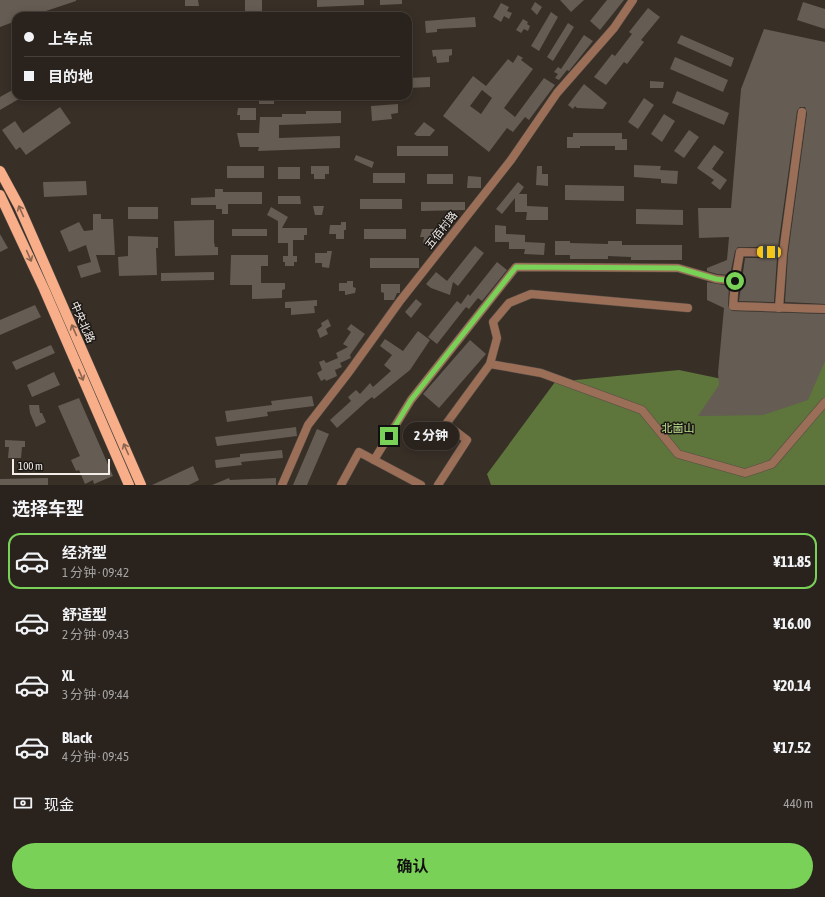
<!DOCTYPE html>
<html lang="zh">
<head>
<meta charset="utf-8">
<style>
	:root { --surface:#2a231d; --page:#362f2a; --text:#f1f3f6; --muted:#a5a4a4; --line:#46403b; --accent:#79d157 }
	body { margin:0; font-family:"Asap Condensed","Noto Sans SC",sans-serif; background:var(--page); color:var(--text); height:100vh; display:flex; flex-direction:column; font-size:15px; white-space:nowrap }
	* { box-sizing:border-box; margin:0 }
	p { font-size:13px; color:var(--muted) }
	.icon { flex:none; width:22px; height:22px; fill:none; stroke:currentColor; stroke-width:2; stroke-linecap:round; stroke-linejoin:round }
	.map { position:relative; height:485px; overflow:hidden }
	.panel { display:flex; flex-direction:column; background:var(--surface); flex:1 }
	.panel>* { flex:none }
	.hud { position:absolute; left:12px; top:12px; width:400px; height:88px; border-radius:12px; box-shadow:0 2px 10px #0003,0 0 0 1px var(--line); display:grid; align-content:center; height:88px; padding:0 12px; background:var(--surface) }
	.scale { position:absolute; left:12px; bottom:10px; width:98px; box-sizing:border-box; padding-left:4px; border:2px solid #f2ede8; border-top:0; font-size:11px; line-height:14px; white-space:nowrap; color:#f2ede8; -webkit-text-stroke:3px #1c1815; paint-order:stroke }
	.end { position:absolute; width:18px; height:18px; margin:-9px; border:5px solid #79d157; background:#111; box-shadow:0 0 0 2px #111 }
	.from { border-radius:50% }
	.bubble { position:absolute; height:28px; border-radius:14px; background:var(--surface); box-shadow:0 2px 10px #0003,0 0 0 1px var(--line); font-size:13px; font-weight:700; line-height:28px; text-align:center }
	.car { position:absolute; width:12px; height:24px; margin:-12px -6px; border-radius:5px; box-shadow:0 0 3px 1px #0007; background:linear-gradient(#f5c518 24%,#345 0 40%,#f5c518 0 76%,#345 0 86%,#f5c518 0) }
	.hud b { display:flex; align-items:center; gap:14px; height:38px; font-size:15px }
	.hud b+b { border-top:1px solid var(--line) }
	.hud i { width:10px; height:10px; background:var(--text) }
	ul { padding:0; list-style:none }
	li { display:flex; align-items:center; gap:12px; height:56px; margin:0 8px 6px; padding:0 4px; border:2px solid transparent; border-radius:12px }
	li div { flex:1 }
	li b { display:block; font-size:15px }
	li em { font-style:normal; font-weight:700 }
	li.active { border-color:var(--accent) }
	li>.icon { width:36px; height:36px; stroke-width:1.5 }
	h2 { padding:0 12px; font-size:18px; line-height:48px }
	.pay { display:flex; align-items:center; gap:10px; height:44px; padding:0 12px; font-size:15px }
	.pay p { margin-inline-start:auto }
	.cta { display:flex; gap:8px; margin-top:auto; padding:8px 12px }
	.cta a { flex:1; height:46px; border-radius:24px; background:var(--accent); color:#111; font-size:16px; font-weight:700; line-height:46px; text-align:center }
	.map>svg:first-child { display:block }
	.forest { fill:#5e753c }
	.building { fill:#655c53; fill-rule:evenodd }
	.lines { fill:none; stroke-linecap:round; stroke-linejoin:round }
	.minor-casing { stroke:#564d46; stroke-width:9 }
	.major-casing { stroke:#564d46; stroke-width:11 }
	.minor { stroke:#9a6e57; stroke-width:8 }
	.major { stroke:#f8af89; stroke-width:10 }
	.oneway { stroke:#8a644f }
	.route { stroke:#79d157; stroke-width:5 }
	.labels { text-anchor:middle; stroke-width:3; stroke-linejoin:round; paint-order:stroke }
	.street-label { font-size:11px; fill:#f2ede8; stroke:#1c1815 }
	.park-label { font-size:11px; fill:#bde18c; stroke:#1c1815 }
</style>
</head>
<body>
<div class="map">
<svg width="825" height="485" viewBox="0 0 825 485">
	<rect width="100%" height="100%" fill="#382f27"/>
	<polygon class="forest" points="825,328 825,485 491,485 487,474 555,382 679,370 799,395"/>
	<g class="building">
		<polygon points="0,0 76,0 76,1 31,16 16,16 16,21 0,27"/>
		<polygon points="185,0 198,0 199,6 185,6"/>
		<rect x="245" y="0" width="17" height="16"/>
		<polygon points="317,0 364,0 364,5 317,7"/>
		<polygon points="380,0 402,0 402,4 380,5"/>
		<polygon points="560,0 584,0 571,12"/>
		<polygon points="607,0 624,0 600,30 590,21"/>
		<polygon points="535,2 542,7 537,15 531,9"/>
		<polygon points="803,2 825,9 825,29 797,20"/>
		<polygon points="501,3 509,7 507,11 512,13 509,19 504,16 501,22 493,17"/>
		<polygon points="648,8 660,17 641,40 644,42 627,64 624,62 606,85 594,77 612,54 615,56 632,34 629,32"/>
		<polygon points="551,12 558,17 539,51 531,46"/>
		<polygon points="475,17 476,27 437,29 437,32 426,33 425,21"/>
		<polygon points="523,19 528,22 527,24 530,26 528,31 524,29 521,33 516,30"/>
		<polygon points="568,23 574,27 553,61 547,57"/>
		<polygon points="764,29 825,42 825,304 785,302 788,254 807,113 805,107 800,107 797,111 778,247 738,247 735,251 730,275 717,274 707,271 707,268 727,260 729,237 699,238 698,208 731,208 741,89"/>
		<polygon points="584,35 593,41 569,71 567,70 559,80 555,78 558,74 554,72 558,67 561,69"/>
		<polygon points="681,35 734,58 731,67 677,43"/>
		<polygon points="452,49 452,55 449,56 449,62 437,63 436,56 433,57 432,50"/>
		<path d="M518 55 523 58 521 60 533 69 504 108 515 117 544 78 555 85 529 120 525 117 513 132 507 128 489 152 443 116 473 76 486 86 508 59 513 63ZM482 90 492 98 481 114 470 106Z"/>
		<polygon points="675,57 728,80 723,92 670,69"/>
		<polygon points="430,77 430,87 408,88 408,78"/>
		<polygon points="650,81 664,82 663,88 650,88"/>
		<polygon points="584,84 607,103 603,109 577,108 575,106 573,109 568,105"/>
		<polygon points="16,88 16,96 24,96 0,110 0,97"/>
		<polygon points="677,91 729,113 724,125 672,103"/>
		<rect x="259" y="96" width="15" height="8"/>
		<polygon points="644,98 654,105 638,129 628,122"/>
		<polygon points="398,104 398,113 391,114 392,119 372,121 371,106"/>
		<polygon points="60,107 71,123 26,155 20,147 16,150 2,130 15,121 23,133"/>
		<polygon points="238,108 256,108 256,120 240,120 240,115 237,115"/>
		<polygon points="306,111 341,111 341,123 279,125 279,138 340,136 340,148 258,151 259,147 240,147 237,133 259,133 260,117 282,117 282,114 306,114"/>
		<polygon points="664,114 675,121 662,142 651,134"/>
		<polygon points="424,122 435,130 430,136 417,136 414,134"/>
		<polygon points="689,130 699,137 684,158 674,151"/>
		<polygon points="573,133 622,133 622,139 627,139 627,150 615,150 615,146 580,146 580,148 567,148 567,137 573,137"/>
		<polygon points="714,145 724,152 712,169 727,180 720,190 711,183 714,180 697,168"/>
		<rect x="397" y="146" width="51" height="10"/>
		<polygon points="356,155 374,162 372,168 354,160"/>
		<polygon points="634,165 661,166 660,170 678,171 677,184 661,183 661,179 634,177"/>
		<rect x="227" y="166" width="37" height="12"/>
		<polygon points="311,166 329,166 329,174 325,174 325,179 314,179 314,174 311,174"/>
		<polygon points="537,166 542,166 542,174 548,174 548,186 536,185"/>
		<rect x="278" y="167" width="22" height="12"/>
		<rect x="373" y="173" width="32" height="10"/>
		<rect x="427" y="174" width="26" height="10"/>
		<polygon points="468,176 481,177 481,188 467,188"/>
		<polygon points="86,181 87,195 44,197 43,182"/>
		<polygon points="518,182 524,187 519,194 527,194 527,206 548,207 548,220 526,220 527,212 515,212 515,198 502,214 496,209"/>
		<polygon points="565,185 624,186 624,201 565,200"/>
		<polygon points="215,189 223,189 223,192 262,192 262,204 228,204 228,214 222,214 222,209 216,209 216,205 191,205 191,198 215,197"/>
		<polygon points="278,196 300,196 301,204 278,204"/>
		<rect x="360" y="199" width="42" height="10"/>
		<polygon points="421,202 465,202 465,210 421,211"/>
		<polygon points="313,206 324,206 322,215 315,215"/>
		<rect x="128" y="207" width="30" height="12"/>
		<polygon points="271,207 288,217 282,228 307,228 307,235 304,235 304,240 293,240 293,256 297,256 297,262 294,262 294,266 285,266 285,262 283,262 283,256 288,256 288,243 278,243 278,221 267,215"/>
		<polygon points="636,209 683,210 683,225 636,224"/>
		<polygon points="93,214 101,214 101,219 113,219 115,255 96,255 101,272 81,278 77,266 91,262 86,245 69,252 60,231 79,222 84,231 93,230"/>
		<polygon points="214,220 214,242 215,247 218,247 218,255 175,256 174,221"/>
		<polygon points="341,222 346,222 346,230 344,230 344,239 336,239 336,234 329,234 330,225 341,225"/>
		<polygon points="495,225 506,226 506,234 525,235 525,242 545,243 544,255 524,254 525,249 509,249 509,242 495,242"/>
		<rect x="232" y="229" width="35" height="7"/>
		<rect x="364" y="229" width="42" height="10"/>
		<polygon points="422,229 437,229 436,242 434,242 434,244 423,244 424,237 420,237"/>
		<polygon points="0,234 8,248 0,252"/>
		<polygon points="128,236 158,237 158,248 156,248 157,275 119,276 118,257 128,256"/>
		<polygon points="555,241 570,241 570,243 608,244 608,241 622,241 622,245 682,245 682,260 631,260 631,257 608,256 608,259 570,259 570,255 555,255"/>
		<polygon points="475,246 484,253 458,286 453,282 450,295 431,288 426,284 436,272 447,281"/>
		<polygon points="327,251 332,251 329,268 322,267 322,263 315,263 315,253 327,253"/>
		<polygon points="231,255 268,255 268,266 261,266 261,283 285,283 285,289 282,290 282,298 252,299 252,285 230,285"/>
		<rect x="370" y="258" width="49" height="10"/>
		<polygon points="745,258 777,258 774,302 739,301"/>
		<polygon points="497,262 507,270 482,301 478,298 469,309 466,307 437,344 428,337 457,301 461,304 468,294 470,296"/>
		<polygon points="214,272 214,280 161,281 161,273"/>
		<polygon points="347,281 353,281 353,287 356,288 355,293 345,295 345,291 339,291 339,283 347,283"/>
		<polygon points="707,282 729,286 728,306 732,311 825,314 825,361 808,400 763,415 698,416 719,385 718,373 724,308 707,300"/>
		<polygon points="381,284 400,284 400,293 397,293 394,300 384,300 384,293 381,292"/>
		<polygon points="416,299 422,304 411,318 405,312"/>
		<polygon points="317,300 317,306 314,306 315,313 291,315 291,308 285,308 285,302"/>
		<polygon points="35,305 41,317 0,335 0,320"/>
		<polygon points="328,319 331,326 326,329 328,334 320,338 317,330 322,326 321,323"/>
		<polygon points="351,324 365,334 350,355 351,358 340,363 342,367 335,370 337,376 326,381 325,379 321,381 317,373 322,370 319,362 324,360 326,363 338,358 336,353 348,347 343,344 351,332 347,329"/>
		<polygon points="418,331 430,340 410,370 374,399 372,397 367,401 337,428 330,420 351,401 348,397 356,390 360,394 370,383 373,387 391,371 384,365 392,355 380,346 385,339 403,351"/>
		<polygon points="470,340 486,354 439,408 423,394"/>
		<polygon points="51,345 55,353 16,370 12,362"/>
		<polygon points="54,372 60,385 32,397 27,385"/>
		<polygon points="312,396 314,406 267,412 268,416 227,422 225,411 272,405 271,401"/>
		<polygon points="79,398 113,476 94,484 93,480 85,484 79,470 76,471 71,460 80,456 58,406"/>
		<polygon points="29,405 39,405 40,413 42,413 46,422 36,427 30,413"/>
		<polygon points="296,427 297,436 217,446 215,437"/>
		<polygon points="317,429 329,434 307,485 293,485"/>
		<polygon points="5,440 25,441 25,447 22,447 21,458 8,458 9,447 5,447"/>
		<polygon points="282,450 283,458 241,462 242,465 216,468 215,460 240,457 240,454"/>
		<polygon points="193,466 199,480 189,485 152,485"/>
		<polygon points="48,478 48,485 0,485 0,479"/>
		<polygon points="229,478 230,480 276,478 276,485 212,485"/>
	</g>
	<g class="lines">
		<defs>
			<g id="minor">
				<polyline points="735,281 733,306 825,309"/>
				<polyline points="779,308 783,253 802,112"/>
				<polyline points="490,364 541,373 642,410 678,454 745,473 772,464 825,402"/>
				<polyline points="374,460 411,400 516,267 678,268 716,279 735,281 740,252 783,253"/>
				<polyline points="282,485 308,425 349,372 400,301 511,160 557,93 614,28 633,0"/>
				<polyline points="341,485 359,452 421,485"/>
				<polyline points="438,485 467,440 446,424 490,364 497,338 493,322 509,303 531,294 688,308"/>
			</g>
			<g id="major">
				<polyline points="0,171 19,206 141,485"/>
				<polyline points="0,195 44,289 129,485"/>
			</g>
		</defs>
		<use href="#minor" class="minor-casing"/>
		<use href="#major" class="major-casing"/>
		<use href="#minor" class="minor"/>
		<use href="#major" class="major"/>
	</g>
	<defs><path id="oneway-shaft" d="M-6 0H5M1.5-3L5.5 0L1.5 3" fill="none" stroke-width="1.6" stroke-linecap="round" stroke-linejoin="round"/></defs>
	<g class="oneway">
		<use href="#oneway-shaft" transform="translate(21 211) rotate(-114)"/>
		<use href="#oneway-shaft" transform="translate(29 256) rotate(66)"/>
		<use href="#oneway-shaft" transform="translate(74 330) rotate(-114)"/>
		<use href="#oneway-shaft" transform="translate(81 375) rotate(67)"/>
		<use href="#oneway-shaft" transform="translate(126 449) rotate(-114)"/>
	</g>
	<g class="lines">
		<polyline class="route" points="389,436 411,400 516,267 678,268 716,279 735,281"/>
	</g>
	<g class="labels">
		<g class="street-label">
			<text transform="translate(441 230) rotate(-52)" y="4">五佰村路</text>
			<text transform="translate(83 322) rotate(66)" y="4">中央北路</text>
		</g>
		<g class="park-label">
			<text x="678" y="432">北崮山</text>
		</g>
	</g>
</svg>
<div class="scale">100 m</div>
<i class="end from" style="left:735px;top:281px"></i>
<i class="end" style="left:389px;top:436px"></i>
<div class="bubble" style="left:403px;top:422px;width:56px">2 分钟</div>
<i class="car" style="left:769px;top:252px;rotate:271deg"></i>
<div class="hud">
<b><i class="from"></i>上车点</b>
<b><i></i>目的地</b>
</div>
</div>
<section class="panel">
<h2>选择车型</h2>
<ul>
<li class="active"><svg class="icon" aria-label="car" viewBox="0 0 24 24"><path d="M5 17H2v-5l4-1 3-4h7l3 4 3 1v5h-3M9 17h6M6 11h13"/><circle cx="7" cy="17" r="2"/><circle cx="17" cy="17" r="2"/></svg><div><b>经济型</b><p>1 分钟 · 09:42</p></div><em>¥11.85</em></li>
<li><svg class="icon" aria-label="car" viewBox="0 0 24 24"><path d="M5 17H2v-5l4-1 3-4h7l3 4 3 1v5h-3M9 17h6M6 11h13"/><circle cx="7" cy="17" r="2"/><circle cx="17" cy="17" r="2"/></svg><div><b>舒适型</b><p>2 分钟 · 09:43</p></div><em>¥16.00</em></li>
<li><svg class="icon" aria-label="car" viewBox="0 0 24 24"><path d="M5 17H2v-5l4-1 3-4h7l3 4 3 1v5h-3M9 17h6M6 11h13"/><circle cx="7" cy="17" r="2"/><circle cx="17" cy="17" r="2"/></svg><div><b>XL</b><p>3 分钟 · 09:44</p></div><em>¥20.14</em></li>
<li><svg class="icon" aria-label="car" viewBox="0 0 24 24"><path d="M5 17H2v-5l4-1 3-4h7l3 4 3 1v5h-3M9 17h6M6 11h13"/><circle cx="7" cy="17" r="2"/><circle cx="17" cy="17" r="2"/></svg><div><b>Black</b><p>4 分钟 · 09:45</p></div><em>¥17.52</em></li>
</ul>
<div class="pay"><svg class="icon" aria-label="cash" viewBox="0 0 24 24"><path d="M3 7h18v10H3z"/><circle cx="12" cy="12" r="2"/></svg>现金<p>440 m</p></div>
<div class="cta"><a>确认</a></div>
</section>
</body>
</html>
